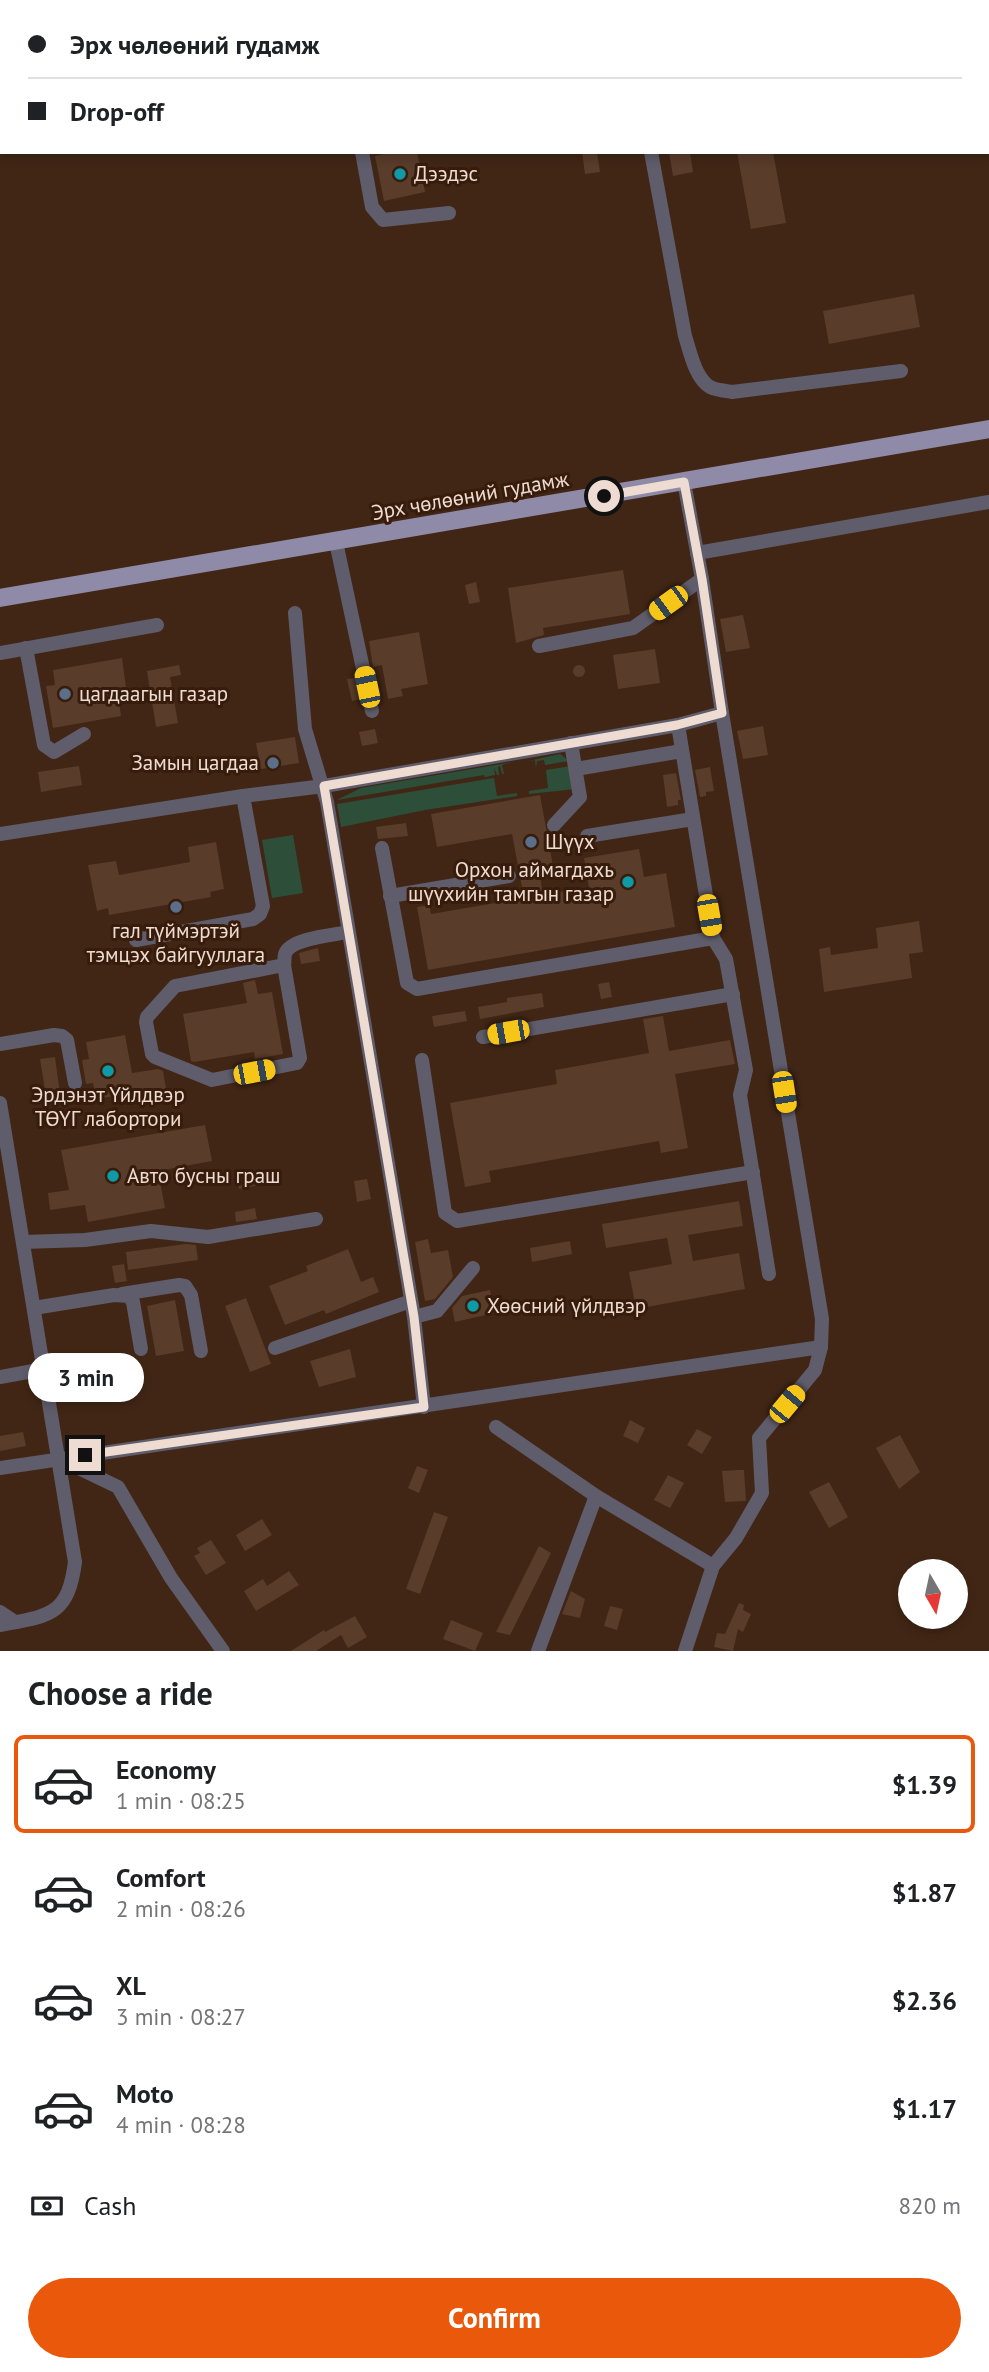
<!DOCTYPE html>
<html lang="en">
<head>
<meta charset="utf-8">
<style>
	:root { --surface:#fff; --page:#f2f2f2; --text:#202124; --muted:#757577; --line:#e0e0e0; --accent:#ea580c }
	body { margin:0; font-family:"PT Sans",sans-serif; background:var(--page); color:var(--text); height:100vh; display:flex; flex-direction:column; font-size:26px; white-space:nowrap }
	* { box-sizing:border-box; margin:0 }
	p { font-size:23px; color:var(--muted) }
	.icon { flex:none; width:38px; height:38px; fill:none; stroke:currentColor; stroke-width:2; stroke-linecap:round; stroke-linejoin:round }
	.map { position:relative; height:1651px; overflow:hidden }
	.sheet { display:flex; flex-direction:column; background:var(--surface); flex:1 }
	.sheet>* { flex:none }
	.top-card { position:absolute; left:0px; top:0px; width:990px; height:154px; box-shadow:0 4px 10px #0003; display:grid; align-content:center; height:154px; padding:0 28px; background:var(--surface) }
	.needle { width:46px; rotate:171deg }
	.tools { position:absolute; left:898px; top:1559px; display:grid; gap:14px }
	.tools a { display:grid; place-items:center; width:70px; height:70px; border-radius:50%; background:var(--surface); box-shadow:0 4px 10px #0003; font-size:35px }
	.end { position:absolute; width:32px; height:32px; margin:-16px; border:9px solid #eedbd1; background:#111; box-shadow:0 0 0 4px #111 }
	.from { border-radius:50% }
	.bubble { position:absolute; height:49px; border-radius:24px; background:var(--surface); box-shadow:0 4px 10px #0003; font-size:23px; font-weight:800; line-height:49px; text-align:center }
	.car { position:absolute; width:21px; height:42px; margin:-21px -10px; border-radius:9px; box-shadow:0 0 5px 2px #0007; background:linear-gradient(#f5c518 24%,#345 0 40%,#f5c518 0 76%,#345 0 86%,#f5c518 0) }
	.top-card b { display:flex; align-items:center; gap:24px; height:66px; font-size:26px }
	.top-card b+b { border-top:2px solid var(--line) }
	.top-card i { width:18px; height:18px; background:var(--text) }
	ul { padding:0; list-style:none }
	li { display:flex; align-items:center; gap:21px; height:98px; margin:0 14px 10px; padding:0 14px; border:4px solid transparent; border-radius:10px }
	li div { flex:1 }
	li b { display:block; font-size:26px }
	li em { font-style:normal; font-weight:800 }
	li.on { border-color:var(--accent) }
	li>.icon { width:63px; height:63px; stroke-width:1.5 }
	h2 { padding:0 28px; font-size:32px; line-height:84px }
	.pay { display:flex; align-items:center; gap:18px; height:77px; padding:0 28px; font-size:26px }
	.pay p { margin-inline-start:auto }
	.cta { display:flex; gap:14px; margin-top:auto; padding:14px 28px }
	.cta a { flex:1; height:80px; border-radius:42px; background:var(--accent); color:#fff; font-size:28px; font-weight:800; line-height:80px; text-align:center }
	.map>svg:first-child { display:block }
	.green { fill:#2d4f3a }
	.building { fill:#593c2a }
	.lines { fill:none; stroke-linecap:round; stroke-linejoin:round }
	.minor { stroke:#5f5d6b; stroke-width:14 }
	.major { stroke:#8e8aa7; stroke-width:18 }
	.route { stroke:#eedbd1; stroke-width:9 }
	.culture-dot { fill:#0f9aa8; stroke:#371c0b; stroke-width:2.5 }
	.service-dot { fill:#5c6f8a; stroke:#371c0b; stroke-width:2.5 }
	.labels { text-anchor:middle; stroke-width:6; stroke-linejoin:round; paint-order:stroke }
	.poi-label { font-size:21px; fill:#eedbd1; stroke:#371c0b; text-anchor:start }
	.street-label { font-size:21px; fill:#eedbd1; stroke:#371c0b }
</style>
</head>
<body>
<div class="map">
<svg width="989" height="1651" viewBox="0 0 989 1651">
	<rect width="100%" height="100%" fill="#412615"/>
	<g class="green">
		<polygon points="560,754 569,761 545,765 544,760 537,761 536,768 535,760 524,762"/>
		<polygon points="513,762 502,765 504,774 502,774 500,766 498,767 499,775 497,775 494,767 495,775 485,777 484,775 337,800 361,788"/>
		<polygon points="571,766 575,789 529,794 529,791 548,788 546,770"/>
		<polygon points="494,778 497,796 517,793 517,796 425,810 341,827 337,804"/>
		<polygon points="293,835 303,893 272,898 262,840"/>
	</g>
	<g class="building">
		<polygon points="392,152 417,152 425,192 384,201 375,156"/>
		<polygon points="582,152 597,152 600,172 585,174"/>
		<polygon points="669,152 690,152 693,172 673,176"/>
		<polygon points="737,152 773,152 786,223 751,229"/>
		<polygon points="914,294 920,327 829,344 823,311"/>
		<polygon points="623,570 630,614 543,628 544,635 516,643 508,588"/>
		<polygon points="476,582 480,602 469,604 465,585"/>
		<polygon points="743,615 750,648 726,652 720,619"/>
		<polygon points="419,632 428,684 401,689 403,696 388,699 382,665 373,667 369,641"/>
		<polygon points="655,649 660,683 618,689 613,655"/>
		<polygon points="122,658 126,687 117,688 121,716 53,728 46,686 55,685 53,670"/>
		<circle cx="579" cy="671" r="6"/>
		<polygon points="179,665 181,675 170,677 178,723 156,727 147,671"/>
		<polygon points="355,678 360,699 352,701 347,679"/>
		<polygon points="763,726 768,755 743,759 737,731"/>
		<polygon points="375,729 378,743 362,746 359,732"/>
		<polygon points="295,737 299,763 261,769 256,743"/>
		<polygon points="79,766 82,785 41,792 38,772"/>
		<polygon points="710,767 714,791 706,792 706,796 700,797 695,770"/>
		<polygon points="676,773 681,800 678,800 678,805 667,807 663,775"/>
		<polygon points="540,795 553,866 539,868 542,889 553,887 554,893 589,887 584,858 639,849 644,877 666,873 675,927 428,970 417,907 429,905 431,914 524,898 512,834 437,847 431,814"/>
		<polygon points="406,823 408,836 378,839 376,827"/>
		<polygon points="216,842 224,889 210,892 211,897 109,915 108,908 97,911 88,865 116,861 119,875 190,862 188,847"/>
		<polygon points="919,921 923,952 909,954 912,978 824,992 819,949 830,947 831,955 878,948 876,928"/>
		<polygon points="318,948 320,961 301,964 299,953"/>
		<polygon points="255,980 258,994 272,992 283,1054 255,1059 254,1052 194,1062 191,1061 183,1014 247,1003 243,983"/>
		<polygon points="609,982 612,997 601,999 598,984"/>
		<polygon points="542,993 544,1007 480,1019 478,1007 507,1002 507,998"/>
		<polygon points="465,1011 467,1021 434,1027 432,1016"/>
		<polygon points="663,1016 669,1051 730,1040 735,1064 675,1074 688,1148 661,1153 659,1141 489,1171 491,1182 465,1187 450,1103 557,1084 555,1070 649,1053 643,1019"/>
		<polygon points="125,1035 132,1073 158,1069 163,1071 167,1094 152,1096 150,1090 96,1099 93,1083 86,1084 82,1060 89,1059 86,1042"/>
		<polygon points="55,1057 60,1094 46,1096 40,1059"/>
		<polygon points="205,1125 212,1161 158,1171 165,1208 88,1222 85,1205 50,1210 48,1193 69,1190 61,1150"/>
		<polygon points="263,1171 265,1184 239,1189 237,1176"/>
		<polygon points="367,1179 371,1199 357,1202 354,1181"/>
		<polygon points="739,1201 743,1226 688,1235 693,1261 739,1253 745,1289 636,1309 629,1272 672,1264 667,1238 606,1248 602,1224"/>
		<polygon points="255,1208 257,1219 236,1222 235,1212"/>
		<polygon points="428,1239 431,1253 448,1250 453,1277 435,1299 425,1301 415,1242"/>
		<polygon points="570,1241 572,1254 532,1262 530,1248"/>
		<polygon points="186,1244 196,1245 198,1260 128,1270 126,1252"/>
		<polygon points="348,1249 361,1282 373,1277 379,1292 326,1314 324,1310 285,1325 269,1286 308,1271 306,1266"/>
		<polygon points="124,1264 127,1281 115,1283 112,1266"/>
		<polygon points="490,1290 495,1313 455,1322 452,1308 462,1296"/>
		<polygon points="246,1298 271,1364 250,1372 225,1306"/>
		<polygon points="175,1300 184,1351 156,1356 147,1306"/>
		<polygon points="350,1349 356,1377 319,1387 310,1361"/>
		<polygon points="630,1420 645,1428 638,1443 623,1436"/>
		<polygon points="697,1429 712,1437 702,1454 687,1445"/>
		<polygon points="23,1432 26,1446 0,1451 0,1436"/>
		<polygon points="900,1435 920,1472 899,1489 876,1448"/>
		<polygon points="417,1466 428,1470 419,1493 408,1488"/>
		<polygon points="737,1470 744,1470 746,1501 725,1502 722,1471"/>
		<polygon points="668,1475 684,1483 670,1508 654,1500"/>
		<polygon points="829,1482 848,1517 829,1528 809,1492"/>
		<polygon points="434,1512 448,1517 420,1594 406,1589"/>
		<polygon points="262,1519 272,1535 245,1551 236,1535"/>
		<polygon points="211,1540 226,1563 206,1575 194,1556 200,1553 197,1548"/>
		<polygon points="539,1546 551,1553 510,1635 496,1632"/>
		<polygon points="289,1571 299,1585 256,1611 244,1591 263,1579 267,1586"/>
		<polygon points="571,1591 585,1599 580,1618 562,1614"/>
		<polygon points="739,1603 744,1605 743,1610 751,1614 743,1632 738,1629 733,1651 714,1647 717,1633 725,1634"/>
		<polygon points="610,1606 623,1609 617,1630 604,1626"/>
		<polygon points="355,1616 367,1637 348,1648 341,1635 316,1651 291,1651 324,1630 325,1632"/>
		<polygon points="451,1620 483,1633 475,1651 443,1639"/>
	</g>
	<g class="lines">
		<g class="minor">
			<polyline points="318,0 319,2"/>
			<polyline points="624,0 624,2"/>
			<polyline points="362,152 372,207 383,220 449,213"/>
			<path d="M651 152 685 336C690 351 695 378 710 387 716 390 726 391 732 392L901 371"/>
			<polyline points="684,482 702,579 722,713 822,1319 821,1347 815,1370 759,1438 762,1493 736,1538 713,1566 685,1651"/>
			<polyline points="336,542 372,711"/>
			<polyline points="697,553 989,502"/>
			<polyline points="295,613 305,729 327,802 414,1317 424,1407"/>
			<polyline points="539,646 633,628 702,579"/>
			<polyline points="26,648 44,745 54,752 84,734"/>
			<polyline points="0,653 157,625"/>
			<polyline points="678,725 713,938 726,959 746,1070 740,1095 769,1274"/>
			<polyline points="576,769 682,751"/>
			<polyline points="554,825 580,797 571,743"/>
			<polyline points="0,834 243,796 324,786 678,725 722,713"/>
			<polyline points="587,836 693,819"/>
			<polyline points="382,848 407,983 417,989 713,938"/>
			<polyline points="390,896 509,876"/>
			<polyline points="136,940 253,919 260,914 263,906 243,796"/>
			<path d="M284 965 175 986 147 1017 146 1022 152 1054 155 1057 212 1080 297 1063 300 1058 284 965C285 962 284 958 285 954 290 938 334 935 348 932"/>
			<polyline points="483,1037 733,994"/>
			<polyline points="0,1044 54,1035 62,1036 67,1040 75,1083"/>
			<polyline points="422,1060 445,1213 457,1221 753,1172"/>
			<path d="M0 1103 75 1562C68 1616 49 1616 0 1625"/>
			<polyline points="23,1242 85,1240 151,1231 208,1237 316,1219"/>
			<polyline points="122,1294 179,1285 185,1286 191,1295 201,1351"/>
			<polyline points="34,1308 114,1295 129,1296 133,1302 141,1349"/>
			<polyline points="414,1317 437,1311 473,1268"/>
			<polyline points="275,1348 411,1301"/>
			<polyline points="0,1377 44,1369"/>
			<polyline points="496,1427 596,1496 713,1566"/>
			<polyline points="60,1459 118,1487 171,1578 223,1651"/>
			<polyline points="0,1468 821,1347"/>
			<polyline points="0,1612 15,1622"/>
			<polyline points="538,1651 596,1496"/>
		</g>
		<polyline class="major" points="0,598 989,429"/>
	</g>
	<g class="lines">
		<polyline class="route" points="85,1455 424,1407 414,1317 324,786 677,725 722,713 702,579 684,482 604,496"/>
	</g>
	<g class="culture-dot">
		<circle cx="400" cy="174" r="7"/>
		<circle cx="628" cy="882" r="7"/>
		<circle cx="108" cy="1071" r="7"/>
		<circle cx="113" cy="1176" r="7"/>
		<circle cx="473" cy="1306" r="7"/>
	</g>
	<g class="service-dot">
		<circle cx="65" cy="694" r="7"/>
		<circle cx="273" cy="763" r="7"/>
		<circle cx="531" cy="842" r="7"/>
		<circle cx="176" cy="907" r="7"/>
	</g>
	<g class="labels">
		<g class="poi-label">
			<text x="414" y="181">Дээдэс</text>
			<text x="79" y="701">цагдаагын газар</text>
			<text x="259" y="770" text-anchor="end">Замын цагдаа</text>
			<text x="545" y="849">Шүүх</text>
			<text x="614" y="877" text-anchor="end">Орхон аймагдахь<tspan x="614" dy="24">шүүхийн тамгын газар</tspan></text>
			<text x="176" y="938" text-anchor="middle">гал түймэртэй<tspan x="176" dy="24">тэмцэх байгууллага</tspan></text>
			<text x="108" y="1102" text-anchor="middle">Эрдэнэт Үйлдвэр<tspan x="108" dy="24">ТӨҮГ лабортори</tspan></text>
			<text x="127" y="1183">Авто бусны граш</text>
			<text x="487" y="1313">Хөөсний үйлдвэр</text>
		</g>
		<g class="street-label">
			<text transform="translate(470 496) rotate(-10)" y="7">Эрх чөлөөний гудамж</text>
		</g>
	</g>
</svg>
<div class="tools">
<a><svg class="needle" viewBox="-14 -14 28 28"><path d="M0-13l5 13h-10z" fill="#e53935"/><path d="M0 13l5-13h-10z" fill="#757577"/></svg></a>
</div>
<i class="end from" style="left:604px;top:496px"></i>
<i class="end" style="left:85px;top:1455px"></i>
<div class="bubble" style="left:28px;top:1353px;width:116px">3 min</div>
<i class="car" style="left:668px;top:603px;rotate:234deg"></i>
<i class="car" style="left:367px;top:687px;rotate:348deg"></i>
<i class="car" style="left:709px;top:915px;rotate:170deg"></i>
<i class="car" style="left:508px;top:1032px;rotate:260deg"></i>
<i class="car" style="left:254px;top:1072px;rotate:79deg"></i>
<i class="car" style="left:784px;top:1092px;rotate:171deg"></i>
<i class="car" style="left:787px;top:1404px;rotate:40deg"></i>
<div class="top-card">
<b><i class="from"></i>Эрх чөлөөний гудамж</b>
<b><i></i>Drop-off</b>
</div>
</div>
<section class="sheet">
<h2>Choose a ride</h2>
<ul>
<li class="on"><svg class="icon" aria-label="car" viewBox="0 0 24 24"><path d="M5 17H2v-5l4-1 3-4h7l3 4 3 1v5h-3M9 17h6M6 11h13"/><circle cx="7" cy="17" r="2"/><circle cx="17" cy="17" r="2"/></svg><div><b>Economy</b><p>1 min · 08:25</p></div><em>$1.39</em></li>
<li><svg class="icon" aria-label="car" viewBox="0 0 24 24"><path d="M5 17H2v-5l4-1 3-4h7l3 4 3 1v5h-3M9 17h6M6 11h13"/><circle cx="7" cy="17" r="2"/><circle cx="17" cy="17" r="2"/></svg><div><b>Comfort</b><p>2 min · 08:26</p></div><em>$1.87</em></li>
<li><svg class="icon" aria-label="car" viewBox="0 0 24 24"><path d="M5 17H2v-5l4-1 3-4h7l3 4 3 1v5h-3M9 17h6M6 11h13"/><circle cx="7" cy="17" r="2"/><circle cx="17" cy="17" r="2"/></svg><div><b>XL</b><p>3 min · 08:27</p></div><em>$2.36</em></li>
<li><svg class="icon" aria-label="car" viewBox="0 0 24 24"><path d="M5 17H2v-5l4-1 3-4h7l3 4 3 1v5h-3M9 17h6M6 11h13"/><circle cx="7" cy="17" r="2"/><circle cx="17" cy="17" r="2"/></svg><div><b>Moto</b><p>4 min · 08:28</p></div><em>$1.17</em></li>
</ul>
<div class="pay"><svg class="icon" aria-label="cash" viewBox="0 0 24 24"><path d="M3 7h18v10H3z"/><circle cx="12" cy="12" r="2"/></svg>Cash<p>820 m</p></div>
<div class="cta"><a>Confirm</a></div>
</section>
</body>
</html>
